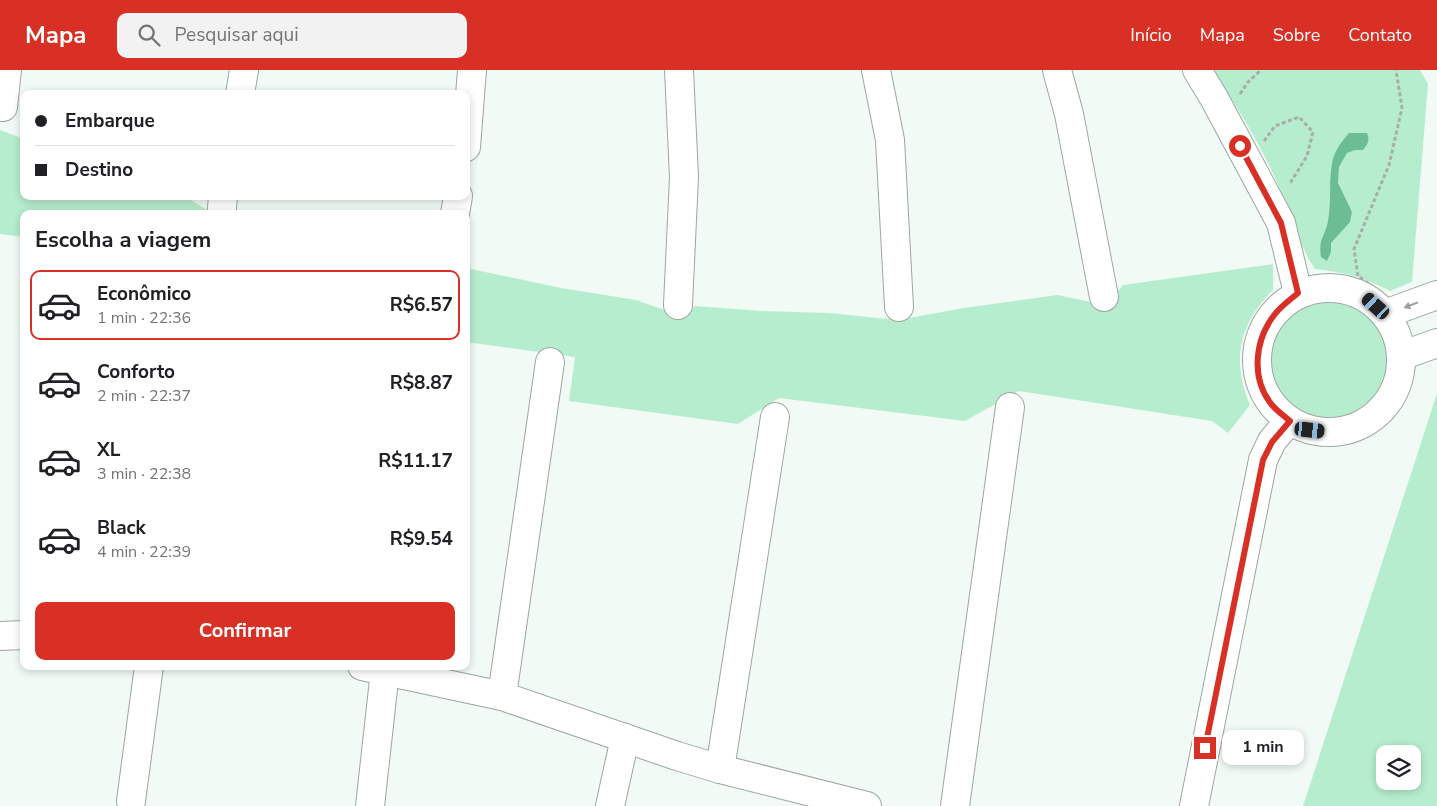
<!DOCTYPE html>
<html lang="pt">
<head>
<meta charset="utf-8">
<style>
	:root { --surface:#fff; --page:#f2f2f2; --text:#202124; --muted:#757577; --line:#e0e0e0; --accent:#d93025 }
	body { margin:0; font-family:"Nunito Sans",sans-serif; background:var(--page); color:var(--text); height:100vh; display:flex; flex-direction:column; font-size:19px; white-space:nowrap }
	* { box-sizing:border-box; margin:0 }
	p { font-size:16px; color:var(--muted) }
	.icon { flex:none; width:28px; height:28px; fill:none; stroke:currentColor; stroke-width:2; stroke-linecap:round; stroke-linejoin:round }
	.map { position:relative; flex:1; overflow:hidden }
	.sheet { position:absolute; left:20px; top:140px; width:450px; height:460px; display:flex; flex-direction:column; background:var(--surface); border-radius:10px; box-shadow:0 2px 8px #0003 }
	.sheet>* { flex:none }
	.top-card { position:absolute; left:20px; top:20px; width:450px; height:110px; border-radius:10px; box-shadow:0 2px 8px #0003; display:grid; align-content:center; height:110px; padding:0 15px; background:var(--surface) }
	.buttons { position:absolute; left:1376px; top:675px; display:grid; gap:10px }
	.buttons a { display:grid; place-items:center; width:45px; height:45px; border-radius:10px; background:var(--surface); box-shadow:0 2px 8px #0003; font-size:25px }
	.end { position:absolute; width:22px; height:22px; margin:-11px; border:6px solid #d93025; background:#fff; box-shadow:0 0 0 2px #fff }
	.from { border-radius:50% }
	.bubble { position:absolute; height:35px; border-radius:10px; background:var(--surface); box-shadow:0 2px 8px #0003; font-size:16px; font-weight:700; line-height:35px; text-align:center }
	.car { position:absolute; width:15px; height:30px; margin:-15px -8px; border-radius:6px; box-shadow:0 0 4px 1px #0007; background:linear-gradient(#222 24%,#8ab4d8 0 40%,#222 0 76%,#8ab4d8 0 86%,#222 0) }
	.top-card b { display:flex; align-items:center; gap:18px; height:48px; font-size:19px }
	.top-card b+b { border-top:1px solid var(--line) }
	.top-card i { width:12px; height:12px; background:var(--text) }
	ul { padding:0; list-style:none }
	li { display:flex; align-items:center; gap:15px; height:70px; margin:0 10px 8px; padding:0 5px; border:2px solid transparent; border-radius:10px }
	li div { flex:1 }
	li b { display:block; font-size:19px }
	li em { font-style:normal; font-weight:700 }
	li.selected { border-color:var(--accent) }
	li>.icon { width:45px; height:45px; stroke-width:1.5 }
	h2 { padding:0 15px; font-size:22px; line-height:60px }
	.button { display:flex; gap:10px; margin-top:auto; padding:10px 15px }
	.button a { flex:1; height:58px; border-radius:10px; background:var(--accent); color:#fff; font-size:20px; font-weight:700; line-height:58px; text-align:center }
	header { display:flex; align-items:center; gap:30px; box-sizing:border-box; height:70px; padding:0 25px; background:var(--accent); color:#fff }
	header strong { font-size:24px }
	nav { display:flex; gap:28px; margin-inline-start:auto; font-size:18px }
	.search { width:350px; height:45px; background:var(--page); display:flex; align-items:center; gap:12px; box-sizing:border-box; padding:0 18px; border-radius:10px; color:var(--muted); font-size:19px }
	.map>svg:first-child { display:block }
	.green { fill:#b7edcf; fill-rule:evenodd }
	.water { fill:#6cbd94 }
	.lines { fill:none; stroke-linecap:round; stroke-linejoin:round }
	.minor-casing { stroke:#9da6a0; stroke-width:30 }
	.path { stroke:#a7aeaa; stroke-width:3; stroke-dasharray:4 2.5; stroke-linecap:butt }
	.minor { stroke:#fff; stroke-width:28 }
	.oneway { fill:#9fa0a0 }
	.route { stroke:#d93025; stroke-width:6 }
</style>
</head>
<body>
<header>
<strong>Mapa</strong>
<div class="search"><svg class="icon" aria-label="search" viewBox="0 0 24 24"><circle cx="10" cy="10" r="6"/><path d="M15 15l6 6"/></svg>Pesquisar aqui</div>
<nav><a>Início</a><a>Mapa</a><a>Sobre</a><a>Contato</a></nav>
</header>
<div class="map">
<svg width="1437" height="736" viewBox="0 0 1437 736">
	<rect width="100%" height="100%" fill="#f1faf5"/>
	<g class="green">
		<path d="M1212 0H1420L1428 14 1412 212 1390 221C1366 208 1343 202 1315 199 1299 176 1292 145 1280 119 1262 77 1238 37 1212 0Z"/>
		<polygon points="0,60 24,69 24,126 184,126 214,144 24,144 24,167 0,164"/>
		<path d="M1273 194V220C1239 254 1231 290 1250 335L1228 363 1212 351 1019 321 965 351 779 328 738 354 569 331 575 287 466 272V198L561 218 636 230 676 244 694 236 762 241 829 243 898 250 964 238 1057 225 1106 235 1123 215Z"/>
		<circle cx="1329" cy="290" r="58"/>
		<path d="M1437 323V736H1303L1431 342ZM1385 684H1412V711H1385Z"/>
	</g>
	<path class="water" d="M1349 63H1367C1370 70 1368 74 1363 80H1355L1347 83 1339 97 1338 113 1352 142 1350 152 1331 173V182L1327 191 1321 187C1318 169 1325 167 1328 151 1332 130 1328 109 1333 89 1336 79 1342 71 1349 63Z"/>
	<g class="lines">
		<defs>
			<g id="minor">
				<polyline points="876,0 890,70 899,237"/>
				<polyline points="1057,0 1069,44 1104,227"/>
				<polyline points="1197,0 1214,28 1281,153 1298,223"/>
				<polyline points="240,24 244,0"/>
				<polyline points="3,37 7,0"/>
				<polyline points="466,77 472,0"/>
				<polyline points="222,138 223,126"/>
				<polyline points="455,144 458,126"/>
				<circle cx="1329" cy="290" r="72"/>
				<polyline points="678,235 684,107 679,0"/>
				<polyline points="1385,244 1437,225"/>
				<polyline points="1401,286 1437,273"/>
				<polyline points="0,566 24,565"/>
				<polyline points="362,596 502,626 677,686 720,699 867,736"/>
				<polyline points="502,626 550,292"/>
				<polyline points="720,699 775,347"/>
				<polyline points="131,731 149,596"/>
				<polyline points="370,736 385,601"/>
				<polyline points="610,736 625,668"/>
				<polyline points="955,736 1010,337"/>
				<polyline points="1194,736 1263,390 1272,371 1289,351"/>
			</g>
		</defs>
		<use href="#minor" class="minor-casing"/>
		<g class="path">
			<polyline points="1240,24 1248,12 1261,0"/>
			<polyline points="1264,71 1275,56 1299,47 1313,62 1307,86 1289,115"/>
			<polyline points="1379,221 1358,206 1354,179 1389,95 1402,38 1396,0"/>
		</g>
		<use href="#minor" class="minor"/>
	</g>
	<defs><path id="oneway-solid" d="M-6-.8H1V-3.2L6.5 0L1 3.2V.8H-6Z" transform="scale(1.25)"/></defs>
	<use class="oneway" href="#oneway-solid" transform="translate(1411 235) rotate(159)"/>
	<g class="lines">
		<path class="route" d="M1205 678 1263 390 1272 372 1290 351C1284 346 1277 341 1272 335 1250 308 1255 269 1275 244 1281 236 1291 229 1298 223L1281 153 1240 76"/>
	</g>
</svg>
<div class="buttons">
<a><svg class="icon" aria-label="layers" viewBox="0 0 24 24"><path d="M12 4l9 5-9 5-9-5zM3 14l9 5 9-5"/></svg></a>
</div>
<i class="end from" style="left:1240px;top:76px"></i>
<i class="end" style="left:1205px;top:678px"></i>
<div class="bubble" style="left:1222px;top:660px;width:82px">1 min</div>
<i class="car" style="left:1376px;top:236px;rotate:312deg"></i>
<i class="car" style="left:1310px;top:360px;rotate:96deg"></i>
<div class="top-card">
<b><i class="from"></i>Embarque</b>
<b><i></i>Destino</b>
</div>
<section class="sheet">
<h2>Escolha a viagem</h2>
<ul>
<li class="selected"><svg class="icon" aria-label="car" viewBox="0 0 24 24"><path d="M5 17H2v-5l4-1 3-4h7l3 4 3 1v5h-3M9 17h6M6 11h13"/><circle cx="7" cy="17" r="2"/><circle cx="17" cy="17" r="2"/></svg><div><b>Econômico</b><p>1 min · 22:36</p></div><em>R$6.57</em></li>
<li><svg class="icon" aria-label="car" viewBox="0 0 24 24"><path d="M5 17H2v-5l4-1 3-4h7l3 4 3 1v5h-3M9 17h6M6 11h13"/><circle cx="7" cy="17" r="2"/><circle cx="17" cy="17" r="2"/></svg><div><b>Conforto</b><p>2 min · 22:37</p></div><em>R$8.87</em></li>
<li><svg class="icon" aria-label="car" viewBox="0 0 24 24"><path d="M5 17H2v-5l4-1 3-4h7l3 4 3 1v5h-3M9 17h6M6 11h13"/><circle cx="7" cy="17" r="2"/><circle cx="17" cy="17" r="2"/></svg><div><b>XL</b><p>3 min · 22:38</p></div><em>R$11.17</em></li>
<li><svg class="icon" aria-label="car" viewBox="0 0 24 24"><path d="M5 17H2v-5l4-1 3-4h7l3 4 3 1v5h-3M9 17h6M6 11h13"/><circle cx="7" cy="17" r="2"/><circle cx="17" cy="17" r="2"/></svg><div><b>Black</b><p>4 min · 22:39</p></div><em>R$9.54</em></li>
</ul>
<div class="button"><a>Confirmar</a></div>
</section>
</div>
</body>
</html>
